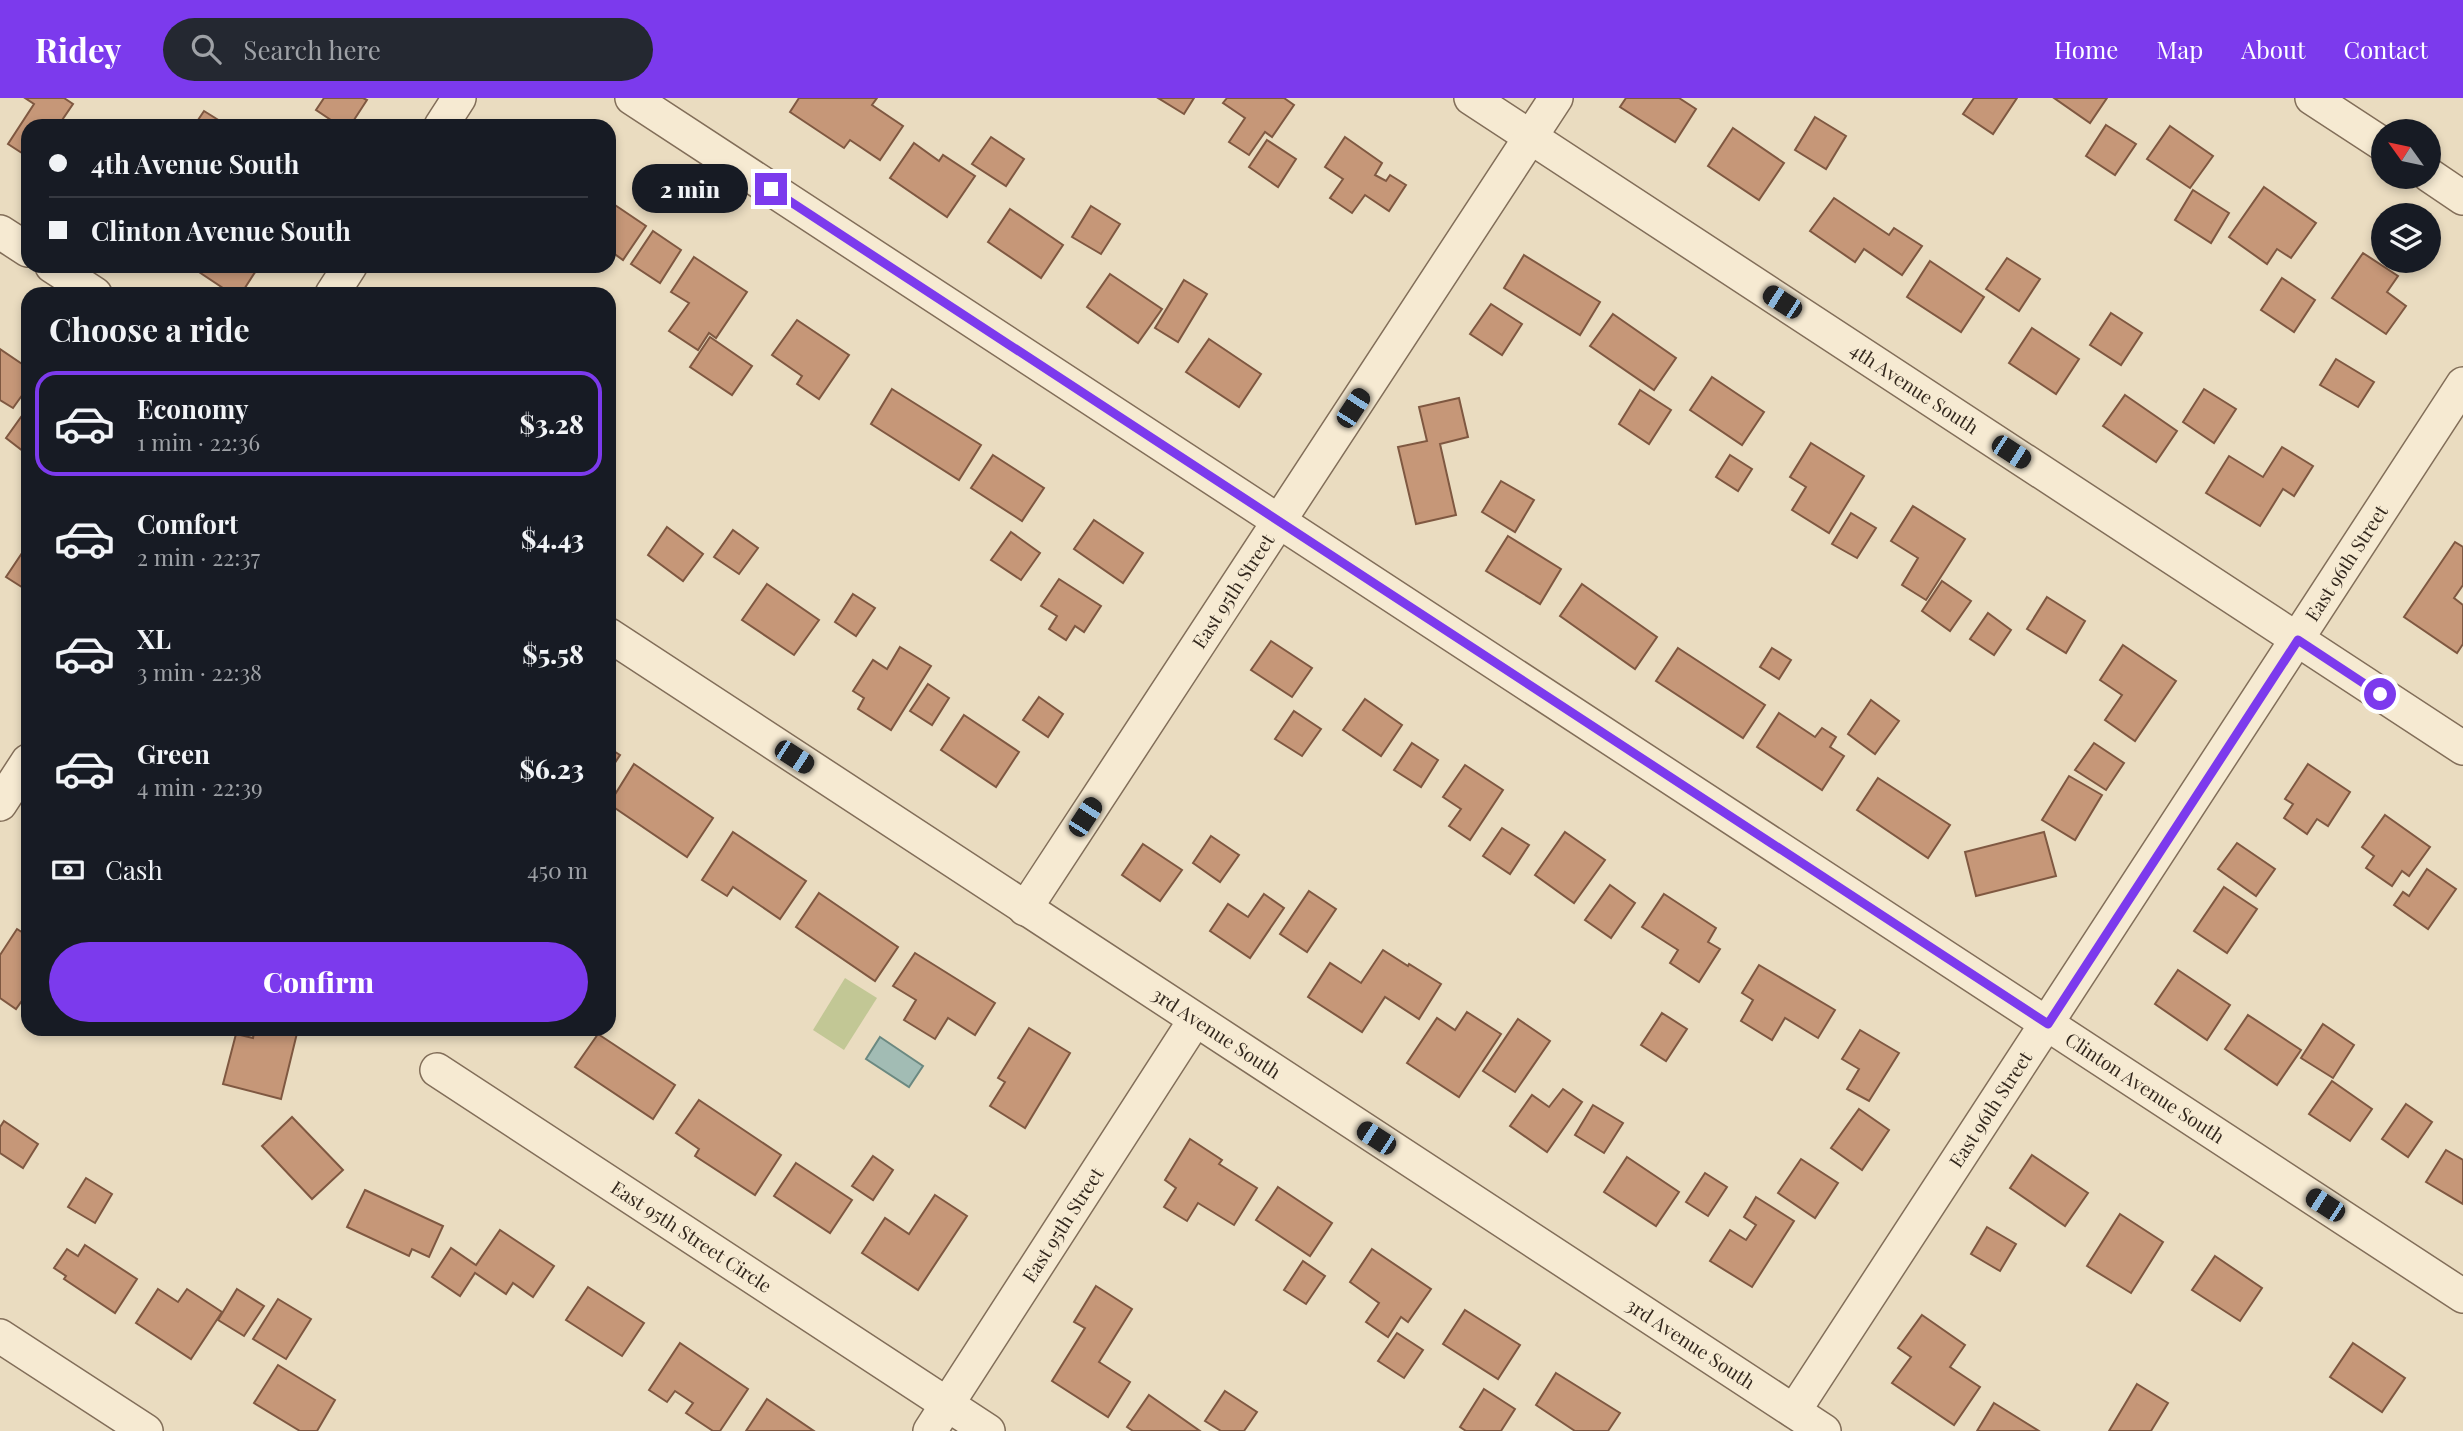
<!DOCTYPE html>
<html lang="en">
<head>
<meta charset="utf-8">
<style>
	:root { --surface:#171b24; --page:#242831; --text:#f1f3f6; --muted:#9ea1a6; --line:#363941; --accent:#7c3aed }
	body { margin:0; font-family:"Playfair Display",serif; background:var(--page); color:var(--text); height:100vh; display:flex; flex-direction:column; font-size:26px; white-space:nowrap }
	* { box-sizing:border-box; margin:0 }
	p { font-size:23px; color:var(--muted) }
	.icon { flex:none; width:38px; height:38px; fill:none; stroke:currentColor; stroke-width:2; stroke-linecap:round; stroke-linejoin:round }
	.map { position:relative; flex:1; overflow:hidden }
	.side { position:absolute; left:21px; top:189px; width:595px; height:749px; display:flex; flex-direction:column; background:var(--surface); border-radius:21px; box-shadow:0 4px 10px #0003 }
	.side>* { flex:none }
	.guide { position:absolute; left:21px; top:21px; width:595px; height:154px; border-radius:21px; box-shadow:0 4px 10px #0003; display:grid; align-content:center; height:154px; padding:0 28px; background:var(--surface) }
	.needle { width:46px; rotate:303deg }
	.fabs { position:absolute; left:2371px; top:21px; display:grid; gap:14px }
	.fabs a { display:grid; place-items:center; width:70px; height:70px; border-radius:50%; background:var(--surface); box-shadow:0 4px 10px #0003; font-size:35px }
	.end { position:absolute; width:32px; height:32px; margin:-16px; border:9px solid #7c3aed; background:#fff; box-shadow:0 0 0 4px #fff }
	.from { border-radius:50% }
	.bubble { position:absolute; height:49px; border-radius:24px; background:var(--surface); box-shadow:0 4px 10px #0003; font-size:23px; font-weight:800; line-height:49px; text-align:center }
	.car { position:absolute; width:21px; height:42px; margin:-21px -10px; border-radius:9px; box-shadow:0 0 5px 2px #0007; background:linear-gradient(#222 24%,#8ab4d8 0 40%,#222 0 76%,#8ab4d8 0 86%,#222 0) }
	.guide b { display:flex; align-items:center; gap:24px; height:66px; font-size:26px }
	.guide b+b { border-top:2px solid var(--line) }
	.guide i { width:18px; height:18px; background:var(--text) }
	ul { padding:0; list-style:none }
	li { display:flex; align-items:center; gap:21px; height:105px; margin:0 14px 10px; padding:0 14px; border:4px solid transparent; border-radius:21px }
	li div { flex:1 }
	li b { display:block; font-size:26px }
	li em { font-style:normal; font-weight:800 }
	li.selected { border-color:var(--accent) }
	li>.icon { width:63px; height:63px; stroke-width:1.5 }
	h2 { padding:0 28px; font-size:32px; line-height:84px }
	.pay { display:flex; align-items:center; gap:18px; height:77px; padding:0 28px; font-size:26px }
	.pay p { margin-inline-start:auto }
	.button { display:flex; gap:14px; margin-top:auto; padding:14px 28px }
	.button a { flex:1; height:80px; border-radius:42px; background:var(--accent); color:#fff; font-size:28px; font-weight:800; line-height:80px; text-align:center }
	header { display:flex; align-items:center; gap:42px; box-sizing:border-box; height:98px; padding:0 35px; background:var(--accent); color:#fff }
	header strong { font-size:33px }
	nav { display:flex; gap:38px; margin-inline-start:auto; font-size:24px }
	.search { width:490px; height:63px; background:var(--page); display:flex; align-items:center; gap:18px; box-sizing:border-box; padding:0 24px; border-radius:38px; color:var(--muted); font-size:26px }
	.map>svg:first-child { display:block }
	.green { fill:#c2c795 }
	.water { fill:#a2bcb4; stroke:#6b8981; stroke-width:2 }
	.building { fill:#c69778; stroke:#7f5841; stroke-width:2 }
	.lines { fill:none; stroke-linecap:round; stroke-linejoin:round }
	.minor-casing { stroke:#826e59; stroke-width:36 }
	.minor { stroke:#f6ead2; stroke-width:33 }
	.route { stroke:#7c3aed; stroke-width:9 }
	.labels { text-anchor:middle; stroke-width:5; stroke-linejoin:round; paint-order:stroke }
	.street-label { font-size:19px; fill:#32271d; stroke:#f2e7cf }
</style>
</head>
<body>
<header>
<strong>Ridey</strong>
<div class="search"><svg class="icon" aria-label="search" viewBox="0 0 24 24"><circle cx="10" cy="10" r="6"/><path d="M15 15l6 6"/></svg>Search here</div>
<nav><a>Home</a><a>Map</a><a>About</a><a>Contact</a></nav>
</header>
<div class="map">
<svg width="2463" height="1333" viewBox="0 0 2463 1333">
	<rect width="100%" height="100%" fill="#eadcc0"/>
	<polygon class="green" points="845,880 877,900 844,952 813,932"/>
	<polygon class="water" points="880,939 923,968 909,989 866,961"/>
	<g class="building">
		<polygon points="25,0 64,0 73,6 58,28 28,28 28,59 8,46 34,6"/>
		<polygon points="324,0 363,0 367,2 350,28 340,28 316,12"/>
		<polygon points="799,0 877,0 872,7 903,28 880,62 850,42 844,50 790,14"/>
		<polygon points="1158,0 1194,0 1184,16"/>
		<polygon points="1227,0 1284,0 1294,7 1272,39 1265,34 1249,57 1229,44 1245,20 1223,5"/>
		<polygon points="1626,0 1679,0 1696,11 1675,44 1620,9"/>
		<polygon points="1974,0 2017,0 1993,36 1963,16"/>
		<polygon points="2054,0 2107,0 2090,25"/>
		<polygon points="204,13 228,28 194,28"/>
		<polygon points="1815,19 1846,38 1826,71 1795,52"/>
		<polygon points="2106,27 2136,46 2115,77 2086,58"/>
		<polygon points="2170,28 2213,58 2190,90 2147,61"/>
		<polygon points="1733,30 1784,65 1759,102 1708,68"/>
		<polygon points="991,39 1024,61 1006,88 972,66"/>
		<polygon points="1345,39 1382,65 1375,77 1386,83 1390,77 1406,87 1389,113 1365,97 1352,115 1330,100 1343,81 1325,69"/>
		<polygon points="1267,42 1296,61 1278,89 1249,69"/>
		<polygon points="914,45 939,63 943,57 975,78 947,119 890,80"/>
		<polygon points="2264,89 2316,125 2291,160 2277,151 2267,166 2229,139"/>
		<polygon points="2193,92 2229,115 2211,145 2175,122"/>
		<polygon points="1834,100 1889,137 1894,130 1922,148 1902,177 1864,151 1855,164 1810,133"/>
		<polygon points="609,103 646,128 623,162 609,152"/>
		<polygon points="1091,108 1120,126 1101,156 1072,139"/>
		<polygon points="1010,111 1063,147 1041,180 988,144"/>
		<polygon points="653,133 681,152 660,185 631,166"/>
		<polygon points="2363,155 2398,178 2387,194 2406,208 2386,236 2332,200"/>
		<polygon points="1524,157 1600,204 1580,237 1504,190"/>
		<polygon points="694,159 747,194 716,240 709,235 698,252 669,233 689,205 671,194"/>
		<polygon points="2007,160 2040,181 2019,213 1986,191"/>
		<polygon points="1930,163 1984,199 1961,234 1907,199"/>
		<polygon points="190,168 259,168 241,196 232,196"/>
		<polygon points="1110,176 1162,211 1138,245 1087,209"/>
		<polygon points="2282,180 2315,202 2294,234 2261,212"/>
		<polygon points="1184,182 1207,196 1178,244 1155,230"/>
		<polygon points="1491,206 1522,226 1502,257 1470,236"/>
		<polygon points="2111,215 2142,235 2121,267 2090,247"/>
		<polygon points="1613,216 1676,260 1654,292 1590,248"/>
		<polygon points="797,222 849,257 819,301 797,286 802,278 772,257"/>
		<polygon points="2032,230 2079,261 2056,296 2009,265"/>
		<polygon points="710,239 752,268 732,297 690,269"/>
		<polygon points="1209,241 1261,276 1239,309 1186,274"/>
		<polygon points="0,251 28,270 28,289 13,310 0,302"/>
		<polygon points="2336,261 2374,284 2358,309 2320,287"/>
		<polygon points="1712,279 1764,314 1742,347 1690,312"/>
		<polygon points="892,291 981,347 959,382 871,326"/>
		<polygon points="2204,291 2236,311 2214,345 2183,324"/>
		<polygon points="1640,292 1671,312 1649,346 1619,326"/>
		<polygon points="2125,297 2177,333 2156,364 2103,328"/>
		<polygon points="1459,300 1468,339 1440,346 1456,417 1416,426 1398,349 1427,343 1419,309"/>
		<polygon points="26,312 28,313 28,357 6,340"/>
		<polygon points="1811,345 1864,378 1829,435 1792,412 1806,389 1790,379"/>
		<polygon points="2282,349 2313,368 2294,398 2283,391 2260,428 2206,395 2229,358 2263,379"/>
		<polygon points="993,357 1044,390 1022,423 971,390"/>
		<polygon points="1730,357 1752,371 1738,393 1716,379"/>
		<polygon points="1501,383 1534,402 1515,434 1482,414"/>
		<polygon points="1913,408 1965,441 1926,502 1902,487 1918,460 1891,443"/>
		<polygon points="1851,415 1876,430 1857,460 1832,446"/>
		<polygon points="1094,422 1143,455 1123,485 1074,451"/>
		<polygon points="667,429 703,456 683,483 648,457"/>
		<polygon points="733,432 758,450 739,476 714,459"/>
		<polygon points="1011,434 1040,455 1021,482 991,462"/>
		<polygon points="1508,438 1561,471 1540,506 1486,473"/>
		<polygon points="2455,444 2463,449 2463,487 2454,500 2463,507 2463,546 2457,555 2404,519"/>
		<polygon points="28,446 28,493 6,479"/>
		<polygon points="1059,481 1101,508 1084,534 1075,528 1066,542 1049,531 1057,518 1041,508"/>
		<polygon points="1942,483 1971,503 1950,533 1922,513"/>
		<polygon points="767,486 819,522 794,557 742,522"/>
		<polygon points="1582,486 1657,539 1635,571 1560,518"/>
		<polygon points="853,496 875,510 856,538 835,524"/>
		<polygon points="2047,499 2085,523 2066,555 2027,531"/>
		<polygon points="1988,515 2011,532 1994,557 1970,541"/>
		<polygon points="1271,543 1312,570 1292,599 1251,572"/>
		<polygon points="2123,547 2176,583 2135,643 2105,622 2122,597 2100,582"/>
		<polygon points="900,549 931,568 891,632 858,611 864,600 853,593 873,562 887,571"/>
		<polygon points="1678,550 1765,607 1743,640 1656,583"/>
		<polygon points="1772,550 1791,562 1779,581 1760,569"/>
		<polygon points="928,586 949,600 932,627 910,613"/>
		<polygon points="1039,599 1063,616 1048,639 1023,622"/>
		<polygon points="1365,601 1402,627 1381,658 1343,632"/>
		<polygon points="1871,602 1899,623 1875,656 1848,636"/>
		<polygon points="1294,613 1321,631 1302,658 1275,641"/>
		<polygon points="1779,615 1815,639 1822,630 1836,639 1830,649 1844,658 1822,692 1757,649"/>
		<polygon points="964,617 1019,654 996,689 941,652"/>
		<polygon points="1412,645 1438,662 1421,689 1394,672"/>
		<polygon points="2094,645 2124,665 2106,692 2075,672"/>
		<polygon points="609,650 620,657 609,674"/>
		<polygon points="634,666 713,720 687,759 609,706"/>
		<polygon points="2308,666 2350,694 2328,728 2317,721 2307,736 2284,720 2293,706 2285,701"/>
		<polygon points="1465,667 1503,692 1470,742 1449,728 1461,711 1443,699"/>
		<polygon points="2069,678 2102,697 2075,742 2042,722"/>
		<polygon points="1878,680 1950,727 1928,760 1857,712"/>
		<polygon points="2385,717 2430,749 2409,778 2402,773 2392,788 2366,770 2374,758 2362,749"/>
		<polygon points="1502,730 1529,747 1510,776 1483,758"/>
		<polygon points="733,734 806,783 780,821 733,789 727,798 702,782"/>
		<polygon points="1565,734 1605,762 1574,805 1535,777"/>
		<polygon points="2044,734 2056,778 1976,798 1965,754"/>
		<polygon points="1211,738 1239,757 1220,784 1193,765"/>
		<polygon points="2237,745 2275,771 2256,798 2218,771"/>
		<polygon points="1143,746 1182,772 1160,803 1122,777"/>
		<polygon points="2427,771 2456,791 2428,831 2394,807 2403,794 2409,798"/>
		<polygon points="1610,787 1635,805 1611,840 1585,822"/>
		<polygon points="2224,789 2257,811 2227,855 2194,833"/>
		<polygon points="1309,793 1336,811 1307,854 1280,836"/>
		<polygon points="819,795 898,849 875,883 796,829"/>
		<polygon points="1264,796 1284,810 1250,860 1210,833 1228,806 1248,819"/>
		<polygon points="1664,796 1716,830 1708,844 1720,851 1699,884 1670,865 1678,852 1642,829"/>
		<polygon points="17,831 28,838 28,894 16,911 0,900 0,857"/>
		<polygon points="1383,852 1408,868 1409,866 1441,886 1419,921 1385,899 1362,934 1308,899 1330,865 1361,885"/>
		<polygon points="915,855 995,905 975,937 948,920 935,941 904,922 916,902 893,888"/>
		<polygon points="1759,867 1835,912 1818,940 1785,920 1772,942 1741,923 1753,902 1742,895"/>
		<polygon points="2178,872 2230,907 2207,942 2155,906"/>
		<polygon points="1467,914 1501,936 1459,999 1407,965 1437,920 1455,932"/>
		<polygon points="1662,915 1687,931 1666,963 1641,947"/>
		<polygon points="2248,917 2301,952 2277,987 2225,951"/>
		<polygon points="1518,921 1550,943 1515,994 1483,973"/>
		<polygon points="2323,926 2354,947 2333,980 2301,960"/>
		<polygon points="1029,930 1070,955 1025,1030 990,1008 1005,984 998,980"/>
		<polygon points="255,931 298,931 281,1001 223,986 236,936 253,940"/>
		<polygon points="1860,932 1899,955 1869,1003 1847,991 1859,971 1842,961"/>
		<polygon points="598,936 675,987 653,1021 575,969"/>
		<polygon points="2332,983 2372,1011 2350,1043 2309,1016"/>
		<polygon points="1563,991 1582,1004 1547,1054 1510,1028 1532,997 1549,1009"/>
		<polygon points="699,1002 781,1057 755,1097 695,1058 699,1051 676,1035"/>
		<polygon points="2406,1006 2432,1024 2408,1059 2382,1041"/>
		<polygon points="1593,1007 1623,1025 1604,1055 1575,1037"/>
		<polygon points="1859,1011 1889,1032 1862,1072 1831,1050"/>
		<polygon points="292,1019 343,1072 312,1101 262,1048"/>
		<polygon points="4,1023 38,1046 23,1070 0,1055 0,1029"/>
		<polygon points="1190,1041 1222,1062 1219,1066 1257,1090 1234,1127 1198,1105 1187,1123 1164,1109 1176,1090 1165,1082"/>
		<polygon points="2446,1052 2463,1062 2463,1106 2426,1084"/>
		<polygon points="2032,1057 2088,1095 2065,1128 2010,1090"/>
		<polygon points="873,1058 893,1072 873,1102 852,1088"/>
		<polygon points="1627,1059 1679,1094 1656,1128 1604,1094"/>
		<polygon points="1801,1061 1838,1085 1815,1120 1778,1095"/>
		<polygon points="796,1065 852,1102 830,1135 774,1098"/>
		<polygon points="1705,1075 1727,1089 1708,1118 1686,1104"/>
		<polygon points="86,1080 112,1096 95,1125 68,1109"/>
		<polygon points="1278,1089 1332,1125 1310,1158 1256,1122"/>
		<polygon points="365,1092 443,1128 429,1159 412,1151 409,1158 347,1129"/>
		<polygon points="935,1097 967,1118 918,1192 862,1155 885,1120 909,1136"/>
		<polygon points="1756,1099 1794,1123 1752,1189 1710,1163 1730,1132 1746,1142 1756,1127 1744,1119"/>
		<polygon points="2120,1116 2163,1144 2131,1195 2087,1168"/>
		<polygon points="1987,1129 2016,1146 2000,1173 1971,1156"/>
		<polygon points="500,1132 554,1168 533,1199 513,1185 506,1196 475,1175 460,1198 432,1179 451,1150 476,1167"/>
		<polygon points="85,1147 137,1181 115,1215 64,1181 66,1178 54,1170 67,1151 78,1158"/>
		<polygon points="1372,1151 1431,1191 1408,1224 1401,1219 1388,1239 1366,1224 1379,1205 1350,1184"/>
		<polygon points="2215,1158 2262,1190 2240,1223 2192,1192"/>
		<polygon points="1303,1163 1325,1178 1306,1206 1284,1192"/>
		<polygon points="1096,1188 1132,1211 1099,1264 1130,1284 1108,1319 1052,1283 1085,1230 1074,1224"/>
		<polygon points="588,1189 644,1225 622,1258 566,1222"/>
		<polygon points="158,1191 178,1204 187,1191 222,1214 191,1261 136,1225"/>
		<polygon points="237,1191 264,1208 244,1238 218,1222"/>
		<polygon points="278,1201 311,1221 286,1261 253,1241"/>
		<polygon points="1465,1212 1520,1247 1498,1281 1443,1246"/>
		<polygon points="1922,1217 1965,1247 1950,1269 1980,1289 1954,1327 1892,1285 1911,1259 1898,1250"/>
		<polygon points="1397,1235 1423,1252 1404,1280 1378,1263"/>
		<polygon points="680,1245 748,1291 720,1333 713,1333 686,1315 693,1305 675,1293 667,1304 649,1292"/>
		<polygon points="2353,1245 2405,1280 2382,1314 2330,1279"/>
		<polygon points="278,1267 335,1302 317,1333 300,1333 254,1305"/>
		<polygon points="1556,1275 1620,1315 1608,1333 1575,1333 1536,1307"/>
		<polygon points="2137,1286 2168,1305 2151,1333 2109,1333"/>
		<polygon points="1484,1291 1515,1311 1501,1333 1466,1333 1460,1329"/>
		<polygon points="1225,1293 1257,1314 1244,1333 1221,1333 1205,1323"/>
		<polygon points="1149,1297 1200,1333 1133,1333 1127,1329"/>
		<polygon points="767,1301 814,1333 746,1333"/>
		<polygon points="1994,1305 2039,1333 1977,1333"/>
	</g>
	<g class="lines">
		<defs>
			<g id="minor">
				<path id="s1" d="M632 0 2463 1198"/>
				<path id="s2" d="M1471 0 2463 650"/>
				<polyline points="2312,0 2384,47"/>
				<polyline points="441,28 459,0"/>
				<polyline points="2429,77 2463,100"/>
				<polyline points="0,134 28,152"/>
				<polyline points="52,168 95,196"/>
				<polyline points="332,196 350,168"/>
				<path id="s3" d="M609 537 1824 1333"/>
				<polyline points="0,706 28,663"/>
				<path id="s4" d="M1025 811 1556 0"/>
				<path id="s5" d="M437 972 988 1333"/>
				<polyline points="0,1238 146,1333"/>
				<path id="s6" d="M1794 1313 2463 286"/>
				<path id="s7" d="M930 1333 1195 922"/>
			</g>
		</defs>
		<use href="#minor" class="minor-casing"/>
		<use href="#minor" class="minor"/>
	</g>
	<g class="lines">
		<polyline class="route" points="771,91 2048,926 2298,542 2380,596"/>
	</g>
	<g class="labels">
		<g class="street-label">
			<text dy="7" stroke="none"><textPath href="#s2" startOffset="530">4th Avenue South</textPath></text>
			<text dy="7" stroke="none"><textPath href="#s6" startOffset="1012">East 96th Street</textPath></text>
			<text dy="7" stroke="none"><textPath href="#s4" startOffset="380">East 95th Street</textPath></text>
			<text dy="7" stroke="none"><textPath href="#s3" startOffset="726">3rd Avenue South</textPath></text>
			<text dy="7" stroke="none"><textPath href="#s1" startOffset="1808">Clinton Avenue South</textPath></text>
			<text dy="7" stroke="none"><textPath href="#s6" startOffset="360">East 96th Street</textPath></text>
			<text dy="7" stroke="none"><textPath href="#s7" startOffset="245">East 95th Street</textPath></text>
			<text dy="7" stroke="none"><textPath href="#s5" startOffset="304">East 95th Street Circle</textPath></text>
			<text dy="7" stroke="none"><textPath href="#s3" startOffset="1293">3rd Avenue South</textPath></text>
		</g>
	</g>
</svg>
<div class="fabs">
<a><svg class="needle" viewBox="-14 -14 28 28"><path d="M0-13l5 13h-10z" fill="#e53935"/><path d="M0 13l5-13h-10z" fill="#9ea1a6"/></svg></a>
<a><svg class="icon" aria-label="layers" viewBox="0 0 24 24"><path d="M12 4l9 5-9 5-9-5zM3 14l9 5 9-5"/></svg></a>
</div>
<i class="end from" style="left:2380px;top:596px"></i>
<i class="end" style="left:771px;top:91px"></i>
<div class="bubble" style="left:632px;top:66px;width:116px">2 min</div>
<i class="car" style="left:1782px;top:204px;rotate:303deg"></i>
<i class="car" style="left:1353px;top:310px;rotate:33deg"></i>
<i class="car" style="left:2011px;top:354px;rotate:123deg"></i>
<i class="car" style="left:794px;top:659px;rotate:123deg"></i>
<i class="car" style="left:1085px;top:719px;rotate:33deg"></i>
<i class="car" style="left:1376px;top:1040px;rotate:303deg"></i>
<i class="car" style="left:2325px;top:1107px;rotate:303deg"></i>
<div class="guide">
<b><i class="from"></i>4th Avenue South</b>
<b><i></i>Clinton Avenue South</b>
</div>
<section class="side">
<h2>Choose a ride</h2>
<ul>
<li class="selected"><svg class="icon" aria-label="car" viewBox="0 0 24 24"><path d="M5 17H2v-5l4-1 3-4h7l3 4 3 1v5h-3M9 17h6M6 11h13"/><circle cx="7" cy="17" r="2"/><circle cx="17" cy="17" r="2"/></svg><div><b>Economy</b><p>1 min · 22:36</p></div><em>$3.28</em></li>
<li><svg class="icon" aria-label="car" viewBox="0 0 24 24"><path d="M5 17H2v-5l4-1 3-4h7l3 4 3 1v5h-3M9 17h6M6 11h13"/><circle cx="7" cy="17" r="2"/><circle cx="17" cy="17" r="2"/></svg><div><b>Comfort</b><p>2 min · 22:37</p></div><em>$4.43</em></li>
<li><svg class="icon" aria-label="car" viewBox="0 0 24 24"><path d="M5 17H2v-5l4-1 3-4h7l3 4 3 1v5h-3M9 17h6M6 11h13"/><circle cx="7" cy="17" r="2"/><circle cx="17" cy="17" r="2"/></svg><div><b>XL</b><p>3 min · 22:38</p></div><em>$5.58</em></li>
<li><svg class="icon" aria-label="car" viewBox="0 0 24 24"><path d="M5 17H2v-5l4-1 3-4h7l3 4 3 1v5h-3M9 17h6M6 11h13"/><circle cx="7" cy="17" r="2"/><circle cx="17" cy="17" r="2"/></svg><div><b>Green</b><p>4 min · 22:39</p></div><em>$6.23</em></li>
</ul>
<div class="pay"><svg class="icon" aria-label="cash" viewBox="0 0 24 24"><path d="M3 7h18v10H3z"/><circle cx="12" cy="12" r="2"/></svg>Cash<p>450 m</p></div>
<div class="button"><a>Confirm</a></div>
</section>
</div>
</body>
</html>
